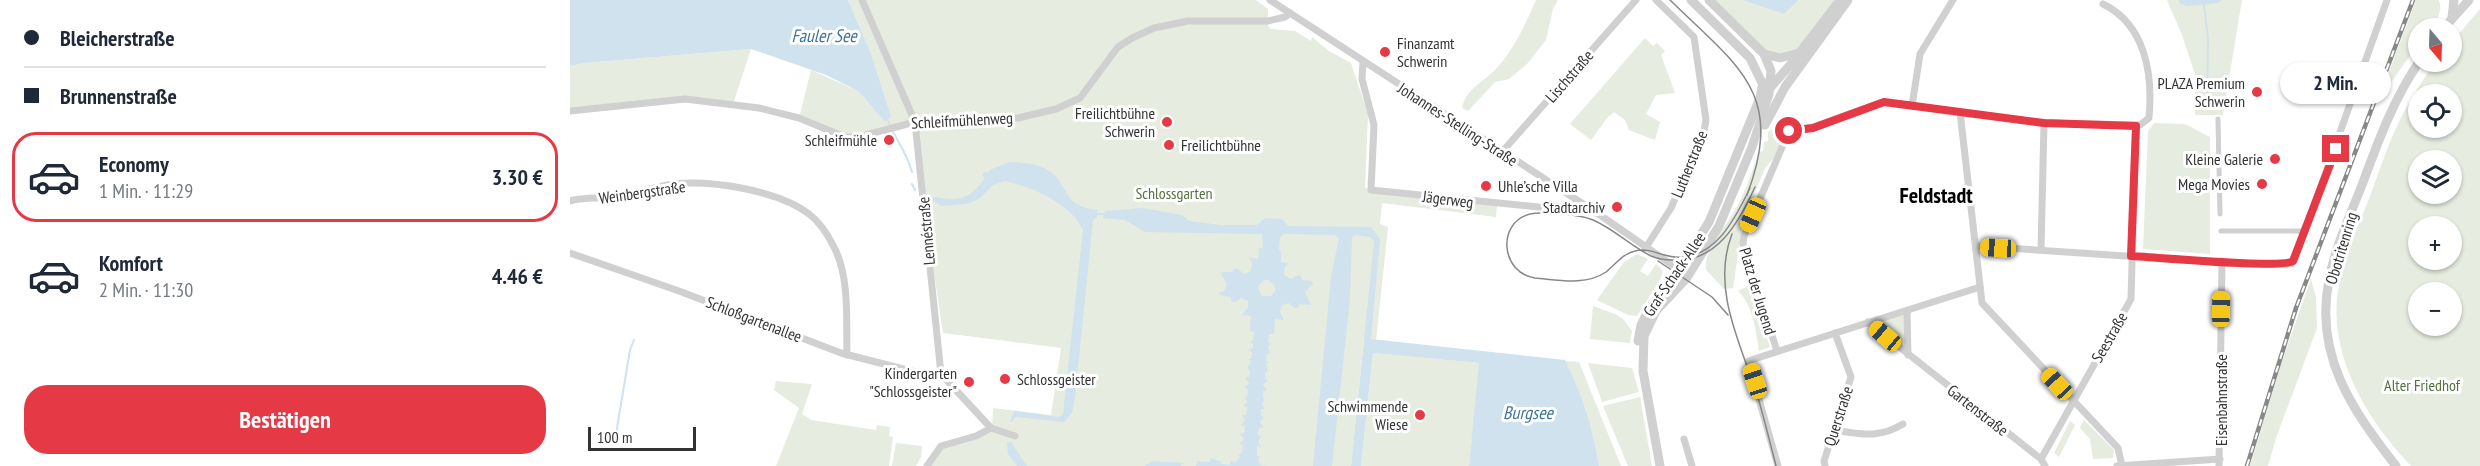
<!DOCTYPE html>
<html lang="de">
<head>
<meta charset="utf-8">
<style>
	:root { --surface:#fff; --page:#f2f2f3; --text:#1f2937; --muted:#747a83; --line:#e0e1e3; --accent:#e63946 }
	body { margin:0; font-family:"PT Sans Narrow",sans-serif; background:var(--page); color:var(--text); height:100vh; display:flex; flex-direction:column; font-size:22px; white-space:nowrap }
	* { box-sizing:border-box; margin:0 }
	p { font-size:20px; color:var(--muted) }
	.icon { flex:none; width:33px; height:33px; fill:none; stroke:currentColor; stroke-width:2; stroke-linecap:round; stroke-linejoin:round }
	.map { position:relative; flex:1; overflow:hidden }
	.sheet { display:flex; flex-direction:column; background:var(--surface); width:570px }
	.sheet>* { flex:none }
	.top-card { display:grid; align-content:center; height:132px; padding:0 24px; background:var(--surface) }
	.needle { width:39px; rotate:161deg }
	.controls { position:absolute; left:1838px; top:18px; display:grid; gap:12px }
	.controls a { display:grid; place-items:center; width:54px; height:54px; border-radius:50%; background:var(--surface); box-shadow:0 2px 4px #0004; font-size:30px }
	.scale { position:absolute; left:18px; bottom:15px; width:108px; box-sizing:border-box; padding-left:6px; border:3px solid #333; border-top:0; font-size:16px; line-height:21px; white-space:nowrap; color:#333; -webkit-text-stroke:4px #fff; paint-order:stroke }
	.end { position:absolute; width:27px; height:27px; margin:-14px; border:8px solid #e63946; background:#fff; box-shadow:0 0 0 3px #fff }
	.from { border-radius:50% }
	.bubble { position:absolute; height:42px; border-radius:21px; background:var(--surface); box-shadow:0 2px 4px #0004; font-size:20px; font-weight:700; line-height:42px; text-align:center }
	.car { position:absolute; width:18px; height:36px; margin:-18px -9px; border-radius:8px; box-shadow:0 0 4px 2px #0007; background:linear-gradient(#f5c518 24%,#345 0 40%,#f5c518 0 76%,#345 0 86%,#f5c518 0) }
	.top-card b { display:flex; align-items:center; gap:21px; height:57px; font-size:22px }
	.top-card b+b { border-top:2px solid var(--line) }
	.top-card i { width:15px; height:15px; background:var(--text) }
	ul { padding:0; list-style:none }
	li { display:flex; align-items:center; gap:18px; height:90px; margin:0 12px 9px; padding:0 12px; border:3px solid transparent; border-radius:24px }
	li div { flex:1 }
	li b { display:block; font-size:22px }
	li em { font-style:normal; font-weight:700 }
	li.current { border-color:var(--accent) }
	li>.icon { width:54px; height:54px; stroke-width:1.5 }
	.primary-button { display:flex; gap:12px; margin-top:auto; padding:12px 24px }
	.primary-button a { flex:1; height:69px; border-radius:24px; background:var(--accent); color:#fff; font-size:24px; font-weight:700; line-height:69px; text-align:center }
	main { display:flex; flex:1; min-height:0 }
	.map>svg:first-child { display:block }
	.green { fill:#e6ecdf; fill-rule:evenodd }
	.water { fill:#cfe2ee; fill-rule:evenodd }
	.lines { fill:none; stroke-linecap:round; stroke-linejoin:round }
	.stream { stroke:#cfe2ee; stroke-width:2 }
	.pedestrian { stroke:#d0d0d0; stroke-width:5 }
	.minor { stroke:#d0d0d0; stroke-width:7 }
	.tertiary { stroke:#d0d0d0; stroke-width:9 }
	.tram { stroke:#888; stroke-width:1.5 }
	.rail-casing { stroke:#888; stroke-width:4.5 }
	.rail { stroke:#fff; stroke-width:2; stroke-dasharray:7; stroke-linecap:butt }
	.route { stroke:#e63946; stroke-width:8 }
	.poi-dot { fill:#e63946; stroke:#fff; stroke-width:2 }
	.labels { text-anchor:middle; stroke-width:6; stroke-linejoin:round; paint-order:stroke }
	.poi-label { font-size:16px; fill:#333; stroke:#fff; text-anchor:end }
	.street-label { font-size:16px; fill:#333; stroke:#fff }
	.park-label { font-size:16px; fill:#56703f; stroke:#fff }
	.water-label { font-size:18px; font-style:italic; fill:#3f7597; stroke:#fff }
	.district-label { font-size:22px; font-weight:bold; fill:#000; stroke:#fff }
</style>
</head>
<body>
<main>
<section class="sheet">
<div class="top-card">
<b><i class="from"></i>Bleicherstraße</b>
<b><i></i>Brunnenstraße</b>
</div>
<ul>
<li class="current"><svg class="icon" aria-label="car" viewBox="0 0 24 24"><path d="M5 17H2v-5l4-1 3-4h7l3 4 3 1v5h-3M9 17h6M6 11h13"/><circle cx="7" cy="17" r="2"/><circle cx="17" cy="17" r="2"/></svg><div><b>Economy</b><p>1 Min. · 11:29</p></div><em>3.30 €</em></li>
<li><svg class="icon" aria-label="car" viewBox="0 0 24 24"><path d="M5 17H2v-5l4-1 3-4h7l3 4 3 1v5h-3M9 17h6M6 11h13"/><circle cx="7" cy="17" r="2"/><circle cx="17" cy="17" r="2"/></svg><div><b>Komfort</b><p>2 Min. · 11:30</p></div><em>4.46 €</em></li>
</ul>
<div class="primary-button"><a>Bestätigen</a></div>
</section>
<div class="map">
<svg width="1910" height="466" viewBox="0 0 1910 466">
	<rect width="100%" height="100%" fill="#fff"/>
	<g class="green">
		<polygon points="278,0 686,0 698,9 698,26 701,29 725,31 741,41 742,37 759,51 781,63 798,114 795,188 927,204 926,217 812,203 810,224 818,227 806,341 794,338 781,466 357,466 371,446 422,430 423,408 481,415 491,348 373,333 361,252 357,198 350,175 345,122 319,125 275,137 229,118 241,70 288,91 315,122 300,51"/>
		<path d="M966 0H988L983 9 976 40 958 63 939 79 925 82 898 111 892 108C895 90 913 82 925 70 944 50 955 25 966 0Z"/>
		<polygon points="1139,0 1172,0 1214,14 1229,0 1270,0 1231,52 1210,58 1194,54"/>
		<polygon points="1597,0 1672,0 1653,115 1625,115 1625,74 1612,35"/>
		<path d="M1846 0H1869C1873 11 1867 20 1860 28H1848V44L1808 101Z"/>
		<path d="M1910 9V466H1841C1798 421 1758 356 1768 291 1773 258 1788 227 1800 196 1809 172 1817 147 1828 124 1838 102 1852 82 1865 62H1881V43ZM1848 94H1881V128H1848ZM1848 160H1881V194H1848ZM1848 226H1881V260H1848ZM1848 292H1881V326H1848Z"/>
		<polygon points="1075,38 1083,46 1087,43 1095,51 1091,55 1105,93 1086,95 1076,114 1090,122 1085,140 1059,130 1055,120 1044,112 1037,118 1021,140 1000,124"/>
		<polygon points="181,49 163,104 115,99 0,111 0,66 15,63"/>
		<polygon points="1584,123 1615,124 1640,137 1640,254 1573,249 1578,131"/>
		<path d="M1205 127 1213 133 1212 139 1203 159 1195 168 1173 222 1163 288 1154 289 1136 270C1132 252 1158 224 1166 208 1176 191 1182 171 1189 152L1193 151 1194 142 1198 141V132Z"/>
		<polygon points="1067,254 1078,259 1070,271 1078,276 1086,264 1093,271 1090,280 1067,316 1058,315 1027,300 1054,262"/>
		<polygon points="1741,279 1746,297 1747,328 1706,438 1698,466 1680,466 1712,361"/>
		<path d="M1179 286 1200 347 1189 351C1186 331 1183 305 1168 291Z"/>
		<polygon points="1023,306 1045,314 1053,319 1062,331 1060,343 1020,339"/>
		<polygon points="1337,311 1338,355 1298,323"/>
		<polygon points="803,353 910,363 899,466 791,466"/>
		<path d="M995 361 1009 362 1051 466H1029C1023 428 1011 396 995 361Z"/>
		<polygon points="1018,363 1062,368 1069,392 1032,402"/>
		<polygon points="206,381 242,384 232,414 241,420 306,430 307,425 320,427 319,436 323,437 319,466 206,466 229,408 204,390"/>
		<polygon points="1070,397 1082,466 1058,466 1033,406"/>
		<polygon points="1514,420 1544,450 1543,458 1523,459 1520,439 1510,428"/>
		<polygon points="1500,421 1505,425 1489,457 1484,453"/>
		<polygon points="326,443 352,446 351,457 346,466 322,466"/>
	</g>
	<g class="water">
		<polygon points="0,0 278,0 300,51 321,117 315,122 288,91 256,75 181,49 15,63 0,66"/>
		<polygon points="1172,0 1229,0 1214,14"/>
		<polygon points="1609,0 1652,0 1648,3 1618,6 1610,4"/>
		<path d="M440 162C454 163 466 163 478 170 502 186 489 205 527 210V217L523 220 505 397 502 413 494 422 445 417 442 422H440L444 411 489 417 493 414 513 230C502 204 461 186 435 181L423 185 409 199 396 204 372 206 359 198V196C387 201 398 202 415 178L412 175 414 172 417 173 422 169Z"/>
		<path d="M572 208 612 215 619 221 650 225H687L695 218 712 219 718 226 801 227 810 239 801 339 995 360C1012 395 1023 428 1029 466H899L909 363 803 353 791 466H781L804 242 800 237 785 235 782 238 780 299 762 466H743L761 277 769 238 765 235 713 234 710 238 709 250 711 251V262L719 263 715 266 714 275 721 279 728 275 731 276 732 280 742 281 743 284 735 292 741 305 729 304 728 308H724L719 303 712 305 710 312 714 320 705 319 704 334H699L698 342 701 344 698 346 700 353 697 354 696 361 699 362 696 364 698 371 695 372V379L698 380 693 385 696 390 693 391V399H695L692 404 695 409H691V416L694 417 690 422 693 427 689 428 688 436H692L688 441 691 447 687 446V456L690 457 688 459 690 465 696 466H626L627 461 639 462 641 458 651 462V464L660 465 661 461 666 462 670 457 668 454H671L673 445 669 444 674 439 670 433 674 434 675 426 671 425 675 420 672 415H676L677 407 673 406 677 402 675 397H677L678 389 675 388 679 383 676 378 679 377 680 370 677 369 681 362 678 359H681L682 352 679 350 683 348V344L680 342 683 340 684 332 680 331 681 316 672 315 678 308V301L671 298 665 302 661 301V297L649 295V293L654 291 657 284 651 274 653 272H663L664 269H668L674 274 681 271 682 263 679 258 688 259 689 248H693L692 234H686L575 232 555 220 533 218 535 211ZM699 280 705 286V291L701 296H692L689 291 688 286 694 280Z"/>
		<polygon points="437,442 441,442 457,466 447,466 438,454"/>
		<polygon points="582,461 614,463 610,466 575,466"/>
	</g>
	<g class="lines">
		<g class="stream">
			<polyline points="1634,5 1638,38 1637,103"/>
			<path d="M318 121C326 141 336 150 342 172"/>
			<polyline points="342,184 345,190"/>
			<polyline points="526,214 534,214"/>
			<polyline points="45,440 60,350 64,340"/>
		</g>
		<g class="pedestrian">
			<polyline points="1648,119 1650,214"/>
			<polyline points="1651,231 1736,231"/>
		</g>
		<g class="minor">
			<polyline points="292,0 345,122 371,374 421,428 445,436"/>
			<polyline points="700,0 1027,213 1118,276"/>
			<polyline points="793,62 792,79 804,125 801,190 1027,213"/>
			<polyline points="1342,106 1350,54 1383,0"/>
			<polyline points="0,111 115,99 189,108 229,118 275,137 288,137 345,122 448,118 486,109 510,98 548,47 562,38 584,28 618,21 698,21 715,17 720,13"/>
			<polyline points="1390,112 1412,303 1548,448 1552,466"/>
			<polyline points="932,152 1066,0"/>
			<path d="M0 201C12 197 31 199 45 197 64 194 83 187 103 184 141 180 208 190 239 214 250 222 258 235 264 247 280 278 276 320 277 355"/>
			<polyline points="1407,246 1674,264 1721,264 1725,259 1817,0"/>
			<polyline points="1075,249 1101,208 1134,131 1136,120 1124,37 1086,0"/>
			<polyline points="1471,249 1474,123"/>
			<polyline points="0,253 109,291 271,353 341,371 363,375 371,374"/>
			<polyline points="1337,311 1338,355"/>
			<polyline points="1298,322 1471,459 1475,466"/>
			<path d="M1207 351 1173 244 1174 236 1219 131 1243 127 1313 102 1474 123 1570 125 1579 118C1583 75 1576 25 1533 4"/>
			<path d="M1264 430C1292 434 1308 439 1333 424"/>
			<polyline points="1114,439 1122,466"/>
			<polyline points="1471,459 1561,299 1566,126"/>
			<polyline points="357,466 371,446 406,436 421,428"/>
			<polyline points="1208,466 1178,361 1410,287"/>
			<polyline points="1255,466 1254,461 1281,377 1265,333"/>
			<polyline points="1547,466 1650,459"/>
			<polyline points="1649,466 1652,261"/>
		</g>
		<g class="tertiary">
			<polyline points="1121,0 1180,58 1194,87"/>
			<polyline points="1882,17 1884,0"/>
			<polyline points="1874,28 1899,0"/>
			<polyline points="1194,54 1210,58 1229,53"/>
			<polyline points="1200,88 1221,64 1270,0"/>
			<polyline points="1195,125 1215,87 1278,0"/>
			<polyline points="1068,341 1071,325 1080,307 1103,278 1139,222 1190,98 1193,82"/>
			<polyline points="1090,466 1073,371 1074,336 1086,311 1116,279 1149,226 1182,147 1199,94 1201,71 1194,54 1139,0"/>
			<path d="M1826 466C1782 410 1744 355 1759 280 1765 247 1780 216 1792 185 1808 142 1823 100 1849 62"/>
		</g>
		<g class="tram">
			<path d="M1100 0C1167 66 1216 92 1177 195"/>
			<path d="M1180 188C1165 219 1145 260 1105 257 1091 256 1079 247 1065 251 1052 254 1046 264 1036 272 1015 286 989 280 965 278 931 273 926 223 960 214 969 212 979 213 987 214 999 215 1012 215 1023 220 1044 229 1061 246 1081 256 1088 259 1096 260 1103 260 1147 263 1169 222 1185 187"/>
			<path d="M1162 234C1141 288 1170 343 1187 394 1194 418 1200 442 1206 466"/>
			<polyline points="1088,261 1142,297 1158,315"/>
		</g>
		<defs>
			<polyline id="rail" points="1677,466 1726,308 1843,0"/>
		</defs>
		<use href="#rail" class="rail-casing"/>
		<use href="#rail" class="rail"/>
	</g>
	<g class="lines">
		<path class="route" d="M1219 131 1243 128 1314 102 1474 123 1566 126 1561 256C1584 257 1712 269 1723 261L1766 149"/>
	</g>
	<g class="poi-dot">
		<circle cx="815" cy="52" r="6"/>
		<circle cx="1687" cy="92" r="6"/>
		<circle cx="597" cy="122" r="6"/>
		<circle cx="319" cy="140" r="6"/>
		<circle cx="599" cy="145" r="6"/>
		<circle cx="1705" cy="159" r="6"/>
		<circle cx="1692" cy="184" r="6"/>
		<circle cx="916" cy="186" r="6"/>
		<circle cx="1047" cy="207" r="6"/>
		<circle cx="435" cy="379" r="6"/>
		<circle cx="399" cy="382" r="6"/>
		<circle cx="850" cy="415" r="6"/>
	</g>
	<g class="labels">
		<g class="poi-label">
			<text x="827" y="49" text-anchor="start">Finanzamt<tspan x="827" dy="18">Schwerin</tspan></text>
			<text x="1675" y="89">PLAZA Premium<tspan x="1675" dy="18">Schwerin</tspan></text>
			<text x="585" y="119">Freilichtbühne<tspan x="585" dy="18">Schwerin</tspan></text>
			<text x="307" y="146">Schleifmühle</text>
			<text x="611" y="151" text-anchor="start">Freilichtbühne</text>
			<text x="1693" y="165">Kleine Galerie</text>
			<text x="1680" y="190">Mega Movies</text>
			<text x="928" y="192" text-anchor="start">Uhle’sche Villa</text>
			<text x="1035" y="213">Stadtarchiv</text>
			<text x="387" y="379">Kindergarten<tspan x="387" dy="18">"Schlossgeister"</tspan></text>
			<text x="447" y="385" text-anchor="start">Schlossgeister</text>
			<text x="838" y="412">Schwimmende<tspan x="838" dy="18">Wiese</tspan></text>
		</g>
		<g class="street-label">
			<text transform="translate(999 76) rotate(-49)" y="6">Lischstraße</text>
			<text transform="translate(392 120) rotate(-3)" y="6">Schleifmühlenweg</text>
			<text transform="translate(888 124) rotate(33)" y="6">Johannes-Stelling-Straße</text>
			<text transform="translate(1119 164) rotate(-68)" y="6">Lutherstraße</text>
			<text transform="translate(72 192) rotate(-8)" y="6">Weinbergstraße</text>
			<text transform="translate(878 199) rotate(7)" y="6">Jägerweg</text>
			<text transform="translate(356 231) rotate(-95)" y="6">Lennéstraße</text>
			<text transform="translate(1771 248) rotate(-73)" y="6">Obotritenring</text>
			<text transform="translate(1104 274) rotate(-56)" y="6">Graf-Schack-Allee</text>
			<text transform="translate(1188 291) rotate(73)" y="6">Platz der Jugend</text>
			<text transform="translate(184 319) rotate(21)" y="6">Schloßgartenallee</text>
			<text transform="translate(1539 337) rotate(-60)" y="6">Seestraße</text>
			<text transform="translate(1651 400) rotate(-90)" y="6">Eisenbahnstraße</text>
			<text transform="translate(1408 410) rotate(38)" y="6">Gartenstraße</text>
			<text transform="translate(1268 416) rotate(-72)" y="6">Querstraße</text>
		</g>
		<g class="park-label">
			<text x="604" y="199">Schlossgarten</text>
			<text x="1852" y="391">Alter Friedhof</text>
		</g>
		<g class="water-label">
			<text x="254" y="42">Fauler See</text>
			<text x="958" y="419">Burgsee</text>
		</g>
		<g class="district-label">
			<text x="1366" y="203">Feldstadt</text>
		</g>
	</g>
</svg>
<div class="controls">
<a><svg class="needle" viewBox="-14 -14 28 28"><path d="M0-13l5 13h-10z" fill="#e53935"/><path d="M0 13l5-13h-10z" fill="#747a83"/></svg></a>
<a><svg class="icon" aria-label="locate" viewBox="0 0 24 24"><circle cx="12" cy="12" r="6"/><path d="M12 2v4M12 18v4M2 12h4M18 12h4"/></svg></a>
<a><svg class="icon" aria-label="layers" viewBox="0 0 24 24"><path d="M12 4l9 5-9 5-9-5zM3 14l9 5 9-5"/></svg></a>
<a>+</a>
<a>−</a>
</div>
<div class="scale">100 m</div>
<i class="end from" style="left:1219px;top:131px"></i>
<i class="end" style="left:1766px;top:149px"></i>
<div class="bubble" style="left:1710px;top:62px;width:111px">2 Min.</div>
<i class="car" style="left:1183px;top:215px;rotate:204deg"></i>
<i class="car" style="left:1428px;top:248px;rotate:273deg"></i>
<i class="car" style="left:1651px;top:309px;rotate:1deg"></i>
<i class="car" style="left:1315px;top:336px;rotate:310deg"></i>
<i class="car" style="left:1185px;top:381px;rotate:342deg"></i>
<i class="car" style="left:1487px;top:384px;rotate:317deg"></i>
</div>
</main>
</body>
</html>
